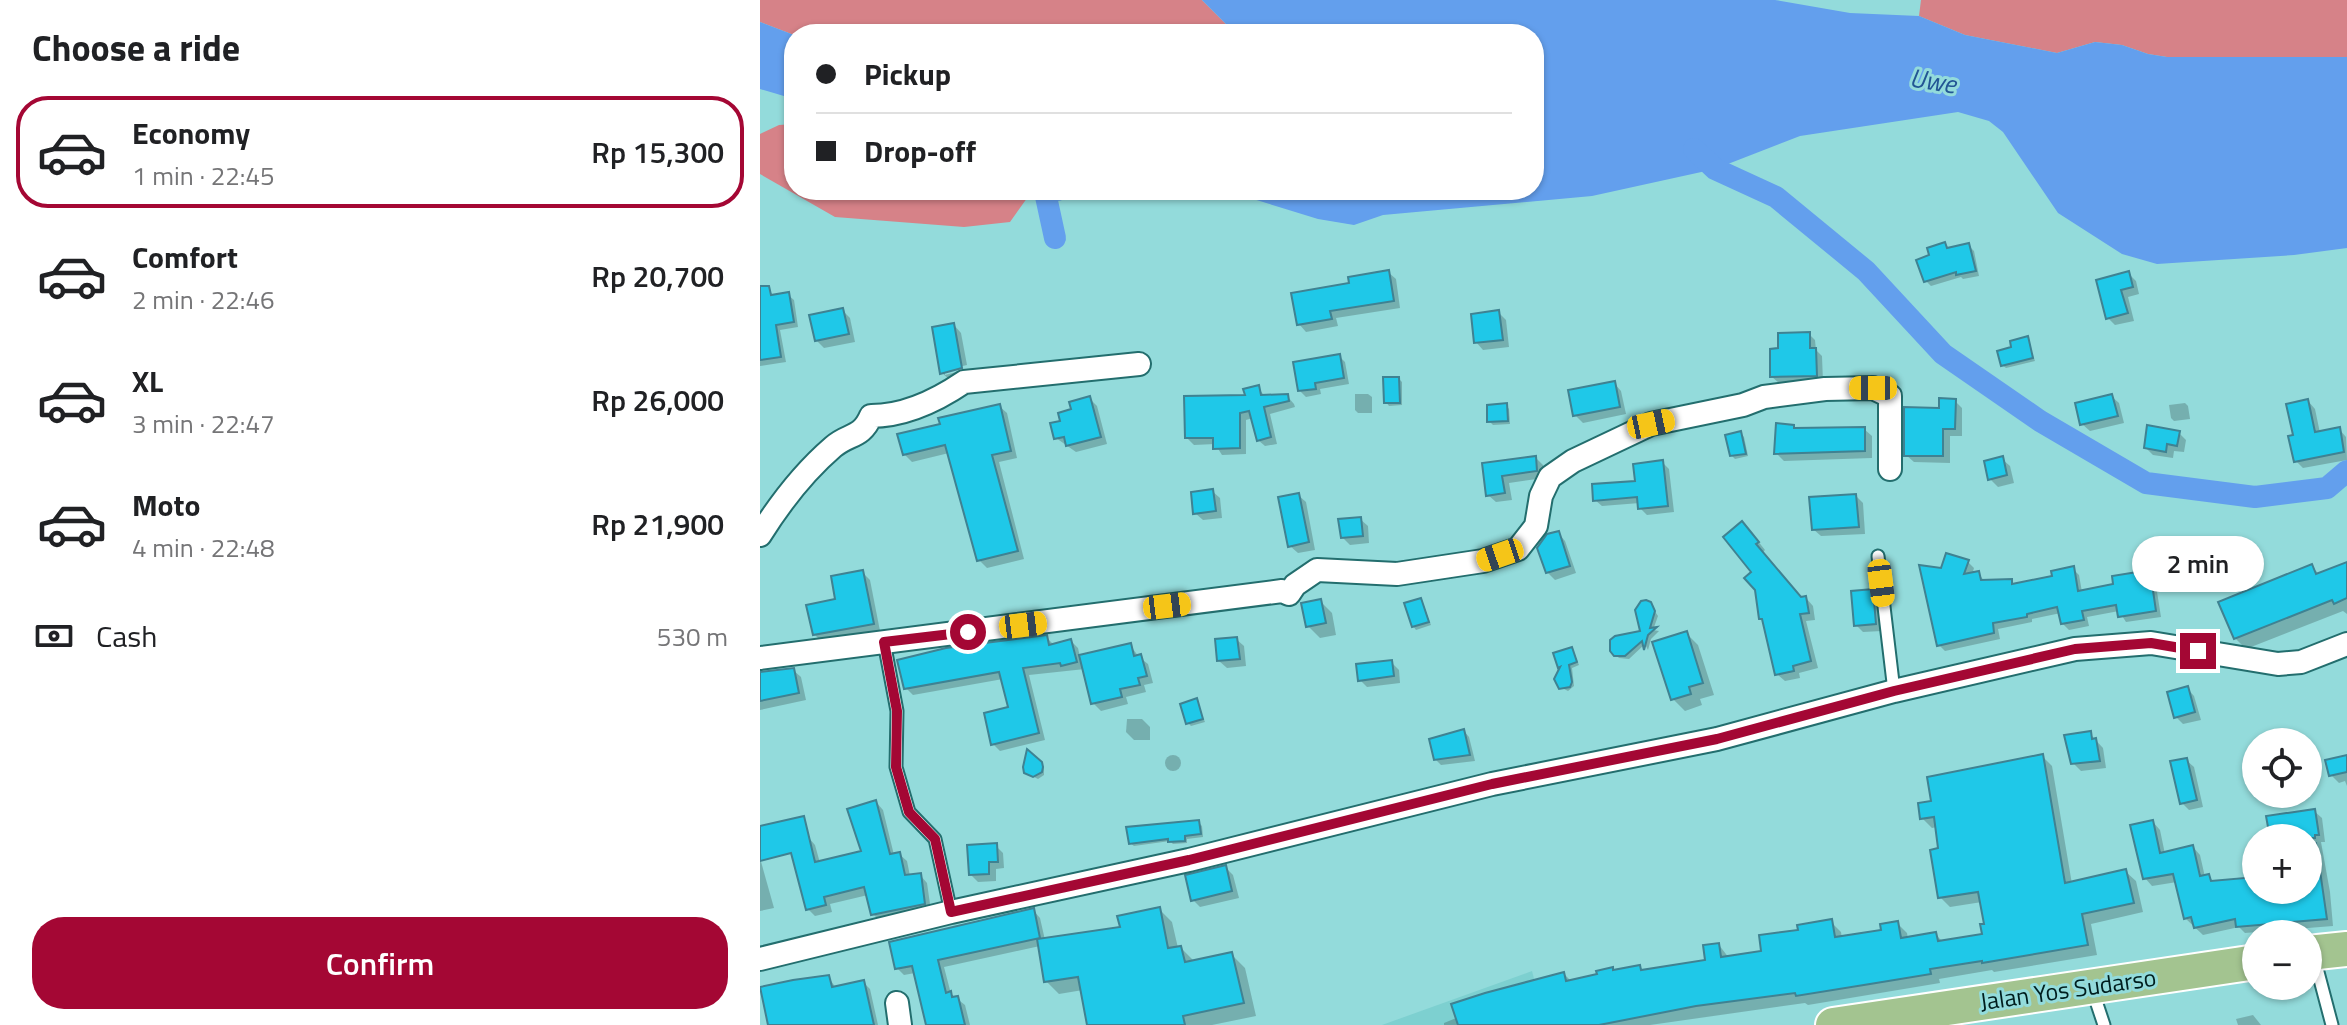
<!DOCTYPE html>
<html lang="en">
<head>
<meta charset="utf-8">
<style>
	:root { --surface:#fff; --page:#f6f6f6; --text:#202124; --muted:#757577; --line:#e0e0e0; --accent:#a40734 }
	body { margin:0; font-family:"Titillium Web",sans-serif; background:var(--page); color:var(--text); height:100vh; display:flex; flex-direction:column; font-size:30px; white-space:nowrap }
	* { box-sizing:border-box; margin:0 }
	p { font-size:26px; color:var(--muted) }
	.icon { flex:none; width:44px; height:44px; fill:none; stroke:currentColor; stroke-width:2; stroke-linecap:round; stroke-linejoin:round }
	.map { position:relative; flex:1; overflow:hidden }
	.side { display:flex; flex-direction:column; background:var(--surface); width:760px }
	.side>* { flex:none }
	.banner { position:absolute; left:24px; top:24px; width:760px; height:176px; border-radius:32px; box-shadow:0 2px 6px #0004; display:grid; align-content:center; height:176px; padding:0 32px; background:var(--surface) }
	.buttons { position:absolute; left:1482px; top:728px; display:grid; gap:16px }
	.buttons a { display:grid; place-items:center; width:80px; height:80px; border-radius:50%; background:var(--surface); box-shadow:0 2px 6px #0004; font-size:40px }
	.end { position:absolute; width:36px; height:36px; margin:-18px; border:10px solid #a40734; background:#fff; box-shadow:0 0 0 4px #fff }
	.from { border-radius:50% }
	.bubble { position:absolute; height:56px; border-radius:28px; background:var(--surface); box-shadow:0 2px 6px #0004; font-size:26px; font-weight:600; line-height:56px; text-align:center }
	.car { position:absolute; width:24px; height:48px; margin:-24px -12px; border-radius:10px; box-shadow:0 0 6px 2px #0007; background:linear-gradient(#f5c518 24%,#345 0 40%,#f5c518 0 76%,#345 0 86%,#f5c518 0) }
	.banner b { display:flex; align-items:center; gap:28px; height:76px; font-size:30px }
	.banner b+b { border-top:2px solid var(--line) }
	.banner i { width:20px; height:20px; background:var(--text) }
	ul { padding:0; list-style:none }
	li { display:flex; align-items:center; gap:24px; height:112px; margin:0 16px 12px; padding:0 16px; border:4px solid transparent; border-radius:32px }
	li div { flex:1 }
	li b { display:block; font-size:30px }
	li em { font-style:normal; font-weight:600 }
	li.on { border-color:var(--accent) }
	li>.icon { width:72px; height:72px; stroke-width:1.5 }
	h2 { padding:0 32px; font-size:36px; line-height:96px }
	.pay { display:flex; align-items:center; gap:20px; height:88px; padding:0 32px; font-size:30px }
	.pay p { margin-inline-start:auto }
	.button { display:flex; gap:16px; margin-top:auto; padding:16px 32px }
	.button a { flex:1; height:92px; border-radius:32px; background:var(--accent); color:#fff; font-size:32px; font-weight:600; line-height:92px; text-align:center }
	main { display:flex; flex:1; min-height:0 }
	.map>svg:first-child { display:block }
	.built { fill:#7dd0d0 }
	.green { fill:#d68288 }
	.water { fill:#639fed }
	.shadow { fill:#0003 }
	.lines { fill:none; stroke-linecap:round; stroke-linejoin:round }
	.canal { stroke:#639fed; stroke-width:22 }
	.building { fill:#1fc8e8; stroke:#3f8292; stroke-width:2 }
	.lane-casing { stroke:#236e6e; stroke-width:15 }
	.street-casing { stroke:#236e6e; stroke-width:26 }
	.primary-casing { stroke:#fff; stroke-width:38 }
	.lane { stroke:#fff; stroke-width:11 }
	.street { stroke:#fff; stroke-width:22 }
	.primary { stroke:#a3c490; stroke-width:34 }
	.route { stroke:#a40734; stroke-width:10 }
	.labels { text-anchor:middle; stroke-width:6; stroke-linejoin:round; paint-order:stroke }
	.street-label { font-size:24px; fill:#001e1e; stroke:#93dbdb }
	.water-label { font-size:26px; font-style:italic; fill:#225594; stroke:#93dbdb }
</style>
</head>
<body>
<main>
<section class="side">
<h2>Choose a ride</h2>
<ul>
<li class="on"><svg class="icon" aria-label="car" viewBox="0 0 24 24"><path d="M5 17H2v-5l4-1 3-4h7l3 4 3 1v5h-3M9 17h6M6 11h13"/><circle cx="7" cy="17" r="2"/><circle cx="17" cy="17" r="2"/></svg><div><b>Economy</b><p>1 min · 22:45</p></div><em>Rp 15,300</em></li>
<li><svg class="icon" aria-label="car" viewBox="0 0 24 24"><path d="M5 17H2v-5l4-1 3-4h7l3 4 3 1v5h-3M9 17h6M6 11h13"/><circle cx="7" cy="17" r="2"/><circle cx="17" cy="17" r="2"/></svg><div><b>Comfort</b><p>2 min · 22:46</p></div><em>Rp 20,700</em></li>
<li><svg class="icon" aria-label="car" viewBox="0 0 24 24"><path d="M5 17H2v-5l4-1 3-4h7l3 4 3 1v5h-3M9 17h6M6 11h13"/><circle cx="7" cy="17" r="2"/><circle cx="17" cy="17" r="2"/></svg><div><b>XL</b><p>3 min · 22:47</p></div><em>Rp 26,000</em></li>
<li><svg class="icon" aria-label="car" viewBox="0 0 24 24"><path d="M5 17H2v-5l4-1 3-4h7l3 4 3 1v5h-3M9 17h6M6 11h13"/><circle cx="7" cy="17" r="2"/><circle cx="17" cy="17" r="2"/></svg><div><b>Moto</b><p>4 min · 22:48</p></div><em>Rp 21,900</em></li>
</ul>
<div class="pay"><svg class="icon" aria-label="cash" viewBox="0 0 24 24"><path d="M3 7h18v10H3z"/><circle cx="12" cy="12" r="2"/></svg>Cash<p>530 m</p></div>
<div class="button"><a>Confirm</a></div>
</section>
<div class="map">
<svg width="1587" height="1025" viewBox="0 0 1587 1025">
	<rect width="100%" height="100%" fill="#93dbdb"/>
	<polygon class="built" points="772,971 786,1025 622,1025"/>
	<g class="green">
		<polygon points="0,0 442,0 468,26 467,34 34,35 0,22"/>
		<polygon points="1161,0 1587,0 1587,57 1407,57 1388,54 1362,45 1335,42 1297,53 1205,35 1159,16"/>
		<polygon points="34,124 34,190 267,190 270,194 250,222 204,227 75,217 0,174 0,134 19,125"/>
	</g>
	<g class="water">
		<polygon points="442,0 1015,0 1090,13 1159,16 1205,35 1297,53 1335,42 1362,45 1388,54 1407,57 1587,57 1587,248 1534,255 1397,264 1362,254 1298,213 1243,132 1229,121 1198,112 1040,136 955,169 832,196 623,215 594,225 558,219 464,190 774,190 774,34 467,34 468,26"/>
		<polygon points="0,22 34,35 34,99 0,89"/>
	</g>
	<g class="shadow">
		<polygon points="1184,245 1189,250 1209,246 1214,251 1219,276 1203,279 1201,277 1171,286 1166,281 1172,256"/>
		<polygon points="628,272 636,279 640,308 576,318 578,326 546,332 539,324"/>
		<polygon points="1369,274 1376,281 1379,294 1368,297 1374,321 1355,325 1348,318"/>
		<polygon points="28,295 34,300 38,327 20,330 26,362 0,366 0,311"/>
		<polygon points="82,310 90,318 95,342 64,348 56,340"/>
		<polygon points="738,312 746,320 749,347 723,350 716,342"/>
		<polygon points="194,325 201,333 207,365 185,370 185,375 208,369 209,375 190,380 182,373"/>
		<polygon points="1049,334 1055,340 1056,350 1062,356 1063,382 1019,383 1012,377 1021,350"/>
		<polygon points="1267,339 1275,361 1246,368 1242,365 1254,348"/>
		<polygon points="579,356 585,362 589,384 560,389 561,394 546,397 540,391"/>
		<polygon points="639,379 642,382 642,405 629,406 626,402"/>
		<polygon points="854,383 861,391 866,414 823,423 815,415"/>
		<polygon points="498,387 505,397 527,396 534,404 535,407 510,414 517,444 505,446 498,440 493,418 486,420 486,454 462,455 455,444 434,445 427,438"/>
		<polygon points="595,394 608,394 612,397 612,413 598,413 595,410"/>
		<polygon points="1351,396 1359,403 1364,423 1330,431 1322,424"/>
		<polygon points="330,399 337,406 347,444 316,452 296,438 302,422"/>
		<polygon points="1195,401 1202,408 1202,436 1190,436 1190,463 1154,462 1146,455 1181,410"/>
		<polygon points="1548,401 1555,409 1560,433 1579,429 1586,437 1587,460 1543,468 1536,461 1535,437"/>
		<polygon points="1425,403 1428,406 1430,419 1414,421 1411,418 1409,405"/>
		<polygon points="746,405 749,409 750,424 733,425 729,421"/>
		<polygon points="239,406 247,413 257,458 239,462 264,559 227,568 219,560 189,453 152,462 144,454 182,426"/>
		<polygon points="1033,427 1036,430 1104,429 1112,436 1112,458 1024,461 1016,453"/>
		<polygon points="1419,433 1426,440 1424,452 1414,451 1413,458 1393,455 1386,448"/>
		<polygon points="981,434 984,437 988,456 975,459 971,455"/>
		<polygon points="776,458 783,465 784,478 749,483 752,500 736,502 728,495 724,465"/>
		<polygon points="1242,459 1250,466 1254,483 1238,487 1230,479"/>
		<polygon points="902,462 909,469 914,512 887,515 880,508 880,503 842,506 835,500 877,482"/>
		<polygon points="452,491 460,498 462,518 443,520 435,513"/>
		<polygon points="538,495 546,502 555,550 538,553 530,546"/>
		<polygon points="1096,496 1103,503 1105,534 1061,536 1053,529"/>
		<polygon points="600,519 608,526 609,543 590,545 583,538"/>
		<polygon points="990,531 1005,550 1002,553 1041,599 1046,598 1053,606 1055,620 1046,621 1058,668 1039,673 1040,678 1025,681 1017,674 1005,623 1000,618"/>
		<polygon points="798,533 805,541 816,573 795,580 787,572"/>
		<polygon points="1208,562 1214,568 1212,575 1218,573 1225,582 1251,581 1255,585 1294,578 1313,569 1319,575 1322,592 1355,585 1389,572 1395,579 1401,617 1366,622 1359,611 1327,617 1329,626 1309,630 1302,623 1301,613 1272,619 1272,622 1238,629 1240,639 1185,651 1179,645 1182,571"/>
		<polygon points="1587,564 1587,614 1583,611 1486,649 1475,638 1552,567 1560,575"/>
		<polygon points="102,572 110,580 120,631 62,642 54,634"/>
		<polygon points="1112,591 1120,599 1122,631 1103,632 1096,625"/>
		<polygon points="661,600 671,625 656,630 653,626"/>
		<polygon points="560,601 572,613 576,635 560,638 548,626"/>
		<polygon points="890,604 898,616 893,630 899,631 891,639 888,650 885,644 869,659 859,658 852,651 882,632"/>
		<polygon points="926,633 938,645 954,695 940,699 942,705 925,711 913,699"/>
		<polygon points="286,637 294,645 311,641 318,648 320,657 370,645 379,657 388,664 393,683 384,685 386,692 366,697 368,704 341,711 333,703 325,669 269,675 285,740 240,751 233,744 250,709 243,679 153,695 146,688"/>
		<polygon points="476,639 484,646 486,666 467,668 459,661"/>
		<polygon points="812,649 819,665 812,668 814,686 808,691 800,687 802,669 796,654"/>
		<polygon points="631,662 639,670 640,683 607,687 600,680"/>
		<polygon points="33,670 41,677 46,700 0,710 0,674"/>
		<polygon points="1427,688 1434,696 1441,720 1423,724 1416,717"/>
		<polygon points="436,701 445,722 431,726 428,723"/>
		<polygon points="367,719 382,719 390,727 390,740 374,740 366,732"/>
		<polygon points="704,731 709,737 715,761 681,765 675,759"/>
		<polygon points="1330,734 1343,748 1346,768 1321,771 1313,763"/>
		<polygon points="268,752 284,767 284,775 278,779 270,775"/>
		<circle cx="413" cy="763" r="8"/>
		<polygon points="1282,756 1292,766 1312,884 1366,872 1376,881 1383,912 1331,924 1337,955 1234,972 1232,970 1179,979 1180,983 1048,1005 1045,1003 890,1025 684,1025 684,1023 804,974 812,982 879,967 883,971 947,962 959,945 969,958 1004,953 1040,931 1071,922 1081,932 1082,938 1123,932 1137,923 1147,933 1148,939 1175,934 1183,942 1225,936 1226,925 1222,902 1190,907 1180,897 1180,850 1177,827 1172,828 1162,818 1173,803"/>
		<polygon points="1587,757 1587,786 1585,781 1579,783 1571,775"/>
		<polygon points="1426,760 1434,767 1443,807 1429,810 1422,803"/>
		<polygon points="116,802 123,810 134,855 139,854 147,861 150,876 160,875 167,883 171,911 120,921 113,914 108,895 70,904 72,912 55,916 48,909 48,837 55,845 60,863 103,853"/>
		<polygon points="1554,811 1562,818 1565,842 1561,842 1570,892 1573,926 1485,933 1479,927 1443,935 1425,918 1417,882 1392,886 1385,878 1393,822 1400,830 1405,854 1433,847 1440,855 1445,877 1448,876 1454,882 1496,879 1496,890 1548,890 1548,838 1512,838"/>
		<polygon points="439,823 442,826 443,837 427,839 427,843 413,844 410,841 374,846 370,843"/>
		<polygon points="236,846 243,853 244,868 236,869 236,881 218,882 210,874"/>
		<polygon points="0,858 14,908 0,911"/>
		<polygon points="465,867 473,875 479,898 440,907 433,900"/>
		<polygon points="399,909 412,922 418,948 421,948 435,962 472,955 485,968 496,1016 452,1025 330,1025 323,990 299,994 286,981 280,946 184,967 191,994 205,1005 210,1025 168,1025 155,973 144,975 137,968 273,910 280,918 285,940 362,929"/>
		<polygon points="69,978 76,988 103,982 110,989 118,1025 10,1025"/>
		<polygon points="1493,1015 1501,1025 1478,1025 1476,1019"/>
	</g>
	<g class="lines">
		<g class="canal">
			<polyline points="934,149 955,169 1016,197 1106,271 1183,354 1280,421 1386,483 1495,497 1567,488 1587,471"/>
			<polyline points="295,238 285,192 297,190"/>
		</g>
	</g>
	<g class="building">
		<polygon points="1185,242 1187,248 1209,243 1216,271 1196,275 1196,272 1164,282 1156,260 1169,255 1167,248"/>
		<polygon points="629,270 634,301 570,311 572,319 537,325 531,293 589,283 588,277"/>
		<polygon points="1369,271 1373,287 1361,290 1368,313 1346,319 1336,280"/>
		<polygon points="0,286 9,286 11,295 29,292 34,322 16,325 21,357 0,360"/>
		<polygon points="83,308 89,334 55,341 49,315"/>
		<polygon points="739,310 743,340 714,343 711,314"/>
		<polygon points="194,323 202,368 180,374 172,327"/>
		<polygon points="1050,332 1050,348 1056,348 1057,376 1010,377 1010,349 1018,348 1018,333"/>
		<polygon points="1268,336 1273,358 1241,366 1237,351 1251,347 1250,341"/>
		<polygon points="580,354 584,378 555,383 556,389 538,391 533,362"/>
		<polygon points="623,377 639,377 640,403 624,403"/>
		<polygon points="855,381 860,407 813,416 808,390"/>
		<polygon points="499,385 501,395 528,394 529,401 504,407 511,437 497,441 489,411 480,413 480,448 453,449 453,438 425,438 424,396 485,395 483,389"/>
		<polygon points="1352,394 1358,416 1320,425 1315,403"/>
		<polygon points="330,396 341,437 306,446 304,437 294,439 290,423 300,421 298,413 311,409 309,402"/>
		<polygon points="1179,398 1196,399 1195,429 1183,429 1183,456 1144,456 1144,407 1179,408"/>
		<polygon points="1548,399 1555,432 1580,427 1584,452 1534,462 1528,436 1533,435 1526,404"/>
		<polygon points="747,403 748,421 727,422 727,405"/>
		<polygon points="240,404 251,451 232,455 258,551 217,561 185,445 143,455 137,434 180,424 178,418"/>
		<polygon points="1016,423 1034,425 1034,428 1105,427 1105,451 1014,454"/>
		<polygon points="1387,425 1420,431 1417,446 1407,444 1406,452 1384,448"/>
		<polygon points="981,431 986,454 970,456 965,435"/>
		<polygon points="776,456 777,471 742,476 745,493 726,496 722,463"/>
		<polygon points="1243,456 1247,475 1228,480 1224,461"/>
		<polygon points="903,460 908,506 878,509 877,497 833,501 832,484 875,481 873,464"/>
		<polygon points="453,489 456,511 433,514 431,492"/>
		<polygon points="539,493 549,542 528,547 518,497"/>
		<polygon points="1096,494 1099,527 1052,530 1049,497"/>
		<polygon points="601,517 603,536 581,538 578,519"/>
		<polygon points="982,521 999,542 996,544 1041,597 1046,596 1049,613 1040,614 1051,661 1033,666 1034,671 1015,675 1002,619 999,619 995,590 984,578 991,572 963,537"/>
		<polygon points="799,531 810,566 786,573 777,548 787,534"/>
		<polygon points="1186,553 1209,560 1204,574 1219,571 1221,580 1252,579 1252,584 1292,576 1291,571 1314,566 1318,591 1353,584 1352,576 1390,570 1396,611 1358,617 1356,605 1322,611 1324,620 1301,624 1297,607 1267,614 1267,617 1233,623 1234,633 1177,646 1159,565 1181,568"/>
		<polygon points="1587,562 1587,598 1574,604 1572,600 1474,639 1458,602 1552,564 1556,574"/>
		<polygon points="103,570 114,624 53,635 46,605 75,599 71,576"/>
		<polygon points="1113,589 1116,624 1094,626 1091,591"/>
		<polygon points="661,598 669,622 652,627 644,603"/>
		<polygon points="561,599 566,623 546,627 541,603"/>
		<polygon points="886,600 891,602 895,611 890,628 897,627 888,635 884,650 882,641 865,656 854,656 850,651 850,640 855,636 880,631 875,610 881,601"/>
		<polygon points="927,631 943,683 929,687 931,694 911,700 892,642"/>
		<polygon points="287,635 289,645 311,639 317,662 301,666 300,663 263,668 279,733 231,745 224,713 248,707 239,672 144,689 137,660 186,648"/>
		<polygon points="477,637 480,659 457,661 455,639"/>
		<polygon points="371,643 374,656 381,654 387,676 378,678 380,685 360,689 362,697 331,704 319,655"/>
		<polygon points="812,647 817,662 809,665 812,682 810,687 799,689 794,679 800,667 798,668 793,653"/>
		<polygon points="632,660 634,676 598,681 596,664"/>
		<polygon points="34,668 39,693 0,701 0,672"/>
		<polygon points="1428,686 1435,712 1414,718 1407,692"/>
		<polygon points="437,698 443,719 426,724 420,704"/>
		<polygon points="704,729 710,755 674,760 669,739"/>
		<polygon points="1331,731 1332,739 1336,738 1340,761 1311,764 1304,735"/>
		<polygon points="267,749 282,762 283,767 282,772 273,777 264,773 263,767"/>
		<polygon points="1283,754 1305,883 1366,869 1374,903 1322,914 1328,945 1222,963 1222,961 1170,969 1171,974 1110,984 1036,996 1035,993 936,1006 839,1025 698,1025 691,1004 725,993 804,972 806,981 837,974 836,971 853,967 853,970 880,965 881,970 945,960 943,945 959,943 961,957 1001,951 999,935 1038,930 1037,925 1072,919 1075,937 1121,930 1120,924 1138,921 1141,938 1176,932 1178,941 1222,934 1220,924 1224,924 1218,892 1178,898 1170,850 1178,848 1174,817 1160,819 1158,803 1171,801 1167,777"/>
		<polygon points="1587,755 1587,772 1569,776 1565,760"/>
		<polygon points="1427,758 1437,800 1420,804 1410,761"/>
		<polygon points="116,800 130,854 140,852 145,875 161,873 165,904 111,915 104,887 64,897 66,905 46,910 31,853 0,861 0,826 44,816 55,862 101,851 87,809"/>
		<polygon points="1555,809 1559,835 1555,835 1555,838 1510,838 1506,816"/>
		<polygon points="439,820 441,834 425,836 425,841 408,842 408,839 369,844 366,827"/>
		<polygon points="1393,820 1400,853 1433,845 1440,876 1449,874 1451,881 1496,877 1496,890 1548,890 1548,844 1556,843 1567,919 1476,927 1475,919 1434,928 1431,917 1424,919 1413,874 1383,879 1370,825"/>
		<polygon points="237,843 238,862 229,862 229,874 209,875 207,845"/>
		<polygon points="466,865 472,891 431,901 425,875"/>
		<polygon points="400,907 408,948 421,946 425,962 472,952 484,1003 423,1016 425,1025 327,1025 318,977 284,982 277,939 360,927 357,916"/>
		<polygon points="274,908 280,938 178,960 186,993 191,991 192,997 198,996 205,1025 166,1025 152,966 135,969 129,942"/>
		<polygon points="69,975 72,987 104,980 114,1025 8,1025 0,987 33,980"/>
	</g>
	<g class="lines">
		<defs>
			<g id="lane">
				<polyline points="1118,556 1134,691"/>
				<polyline points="124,642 137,711 136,767 149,812 175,839 191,912"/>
				<polyline points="1554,957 1572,1025"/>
				<polyline points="1333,992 1344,1025"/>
			</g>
			<g id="street">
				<path d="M0 535C20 503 44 472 73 447 89 433 101 439 111 416 145 416 176 401 204 382L379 364"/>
				<polyline points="0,658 522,591 529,594 535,585 557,570 637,574 723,561 758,549 776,526 781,496 790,477 813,461 891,424 983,405 1004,397 1065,389 1113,388 1130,396 1130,469"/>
				<polyline points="0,959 191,912 429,860 732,784 957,739 1134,691 1315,649 1391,643 1518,664 1541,662 1587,644"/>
				<polyline points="137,1003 140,1025"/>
			</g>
			<g id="primary">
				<polyline points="1548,953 1587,949"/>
				<polyline points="1073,1025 1496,962"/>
			</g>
		</defs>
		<use href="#lane" class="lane-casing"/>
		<use href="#street" class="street-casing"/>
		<use href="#primary" class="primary-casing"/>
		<use href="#lane" class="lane"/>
		<use href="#street" class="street"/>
		<use href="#primary" class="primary"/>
	</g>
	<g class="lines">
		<polyline class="route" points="208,632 124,642 137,711 136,767 149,812 175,839 191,912 429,860 732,784 957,739 1134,691 1315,649 1391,643 1438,651"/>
	</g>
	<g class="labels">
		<g class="street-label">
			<text transform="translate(1308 990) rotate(-8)" y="8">Jalan Yos Sudarso</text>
		</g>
		<g class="water-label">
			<text transform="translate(1173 81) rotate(9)" y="9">Uwe</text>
		</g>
	</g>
</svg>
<div class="buttons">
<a><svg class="icon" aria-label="locate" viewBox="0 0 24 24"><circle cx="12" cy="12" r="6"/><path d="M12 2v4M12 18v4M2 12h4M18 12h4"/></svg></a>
<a>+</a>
<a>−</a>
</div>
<i class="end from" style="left:208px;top:632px"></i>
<i class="end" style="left:1438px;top:651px"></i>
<div class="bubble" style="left:1372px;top:536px;width:132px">2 min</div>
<i class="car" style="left:1113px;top:388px;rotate:270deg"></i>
<i class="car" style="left:891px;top:424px;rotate:78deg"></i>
<i class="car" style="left:740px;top:555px;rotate:251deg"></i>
<i class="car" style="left:1121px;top:583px;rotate:173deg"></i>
<i class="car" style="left:407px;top:606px;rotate:83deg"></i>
<i class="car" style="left:263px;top:625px;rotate:83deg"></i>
<div class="banner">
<b><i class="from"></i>Pickup</b>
<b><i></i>Drop-off</b>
</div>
</div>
</main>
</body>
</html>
